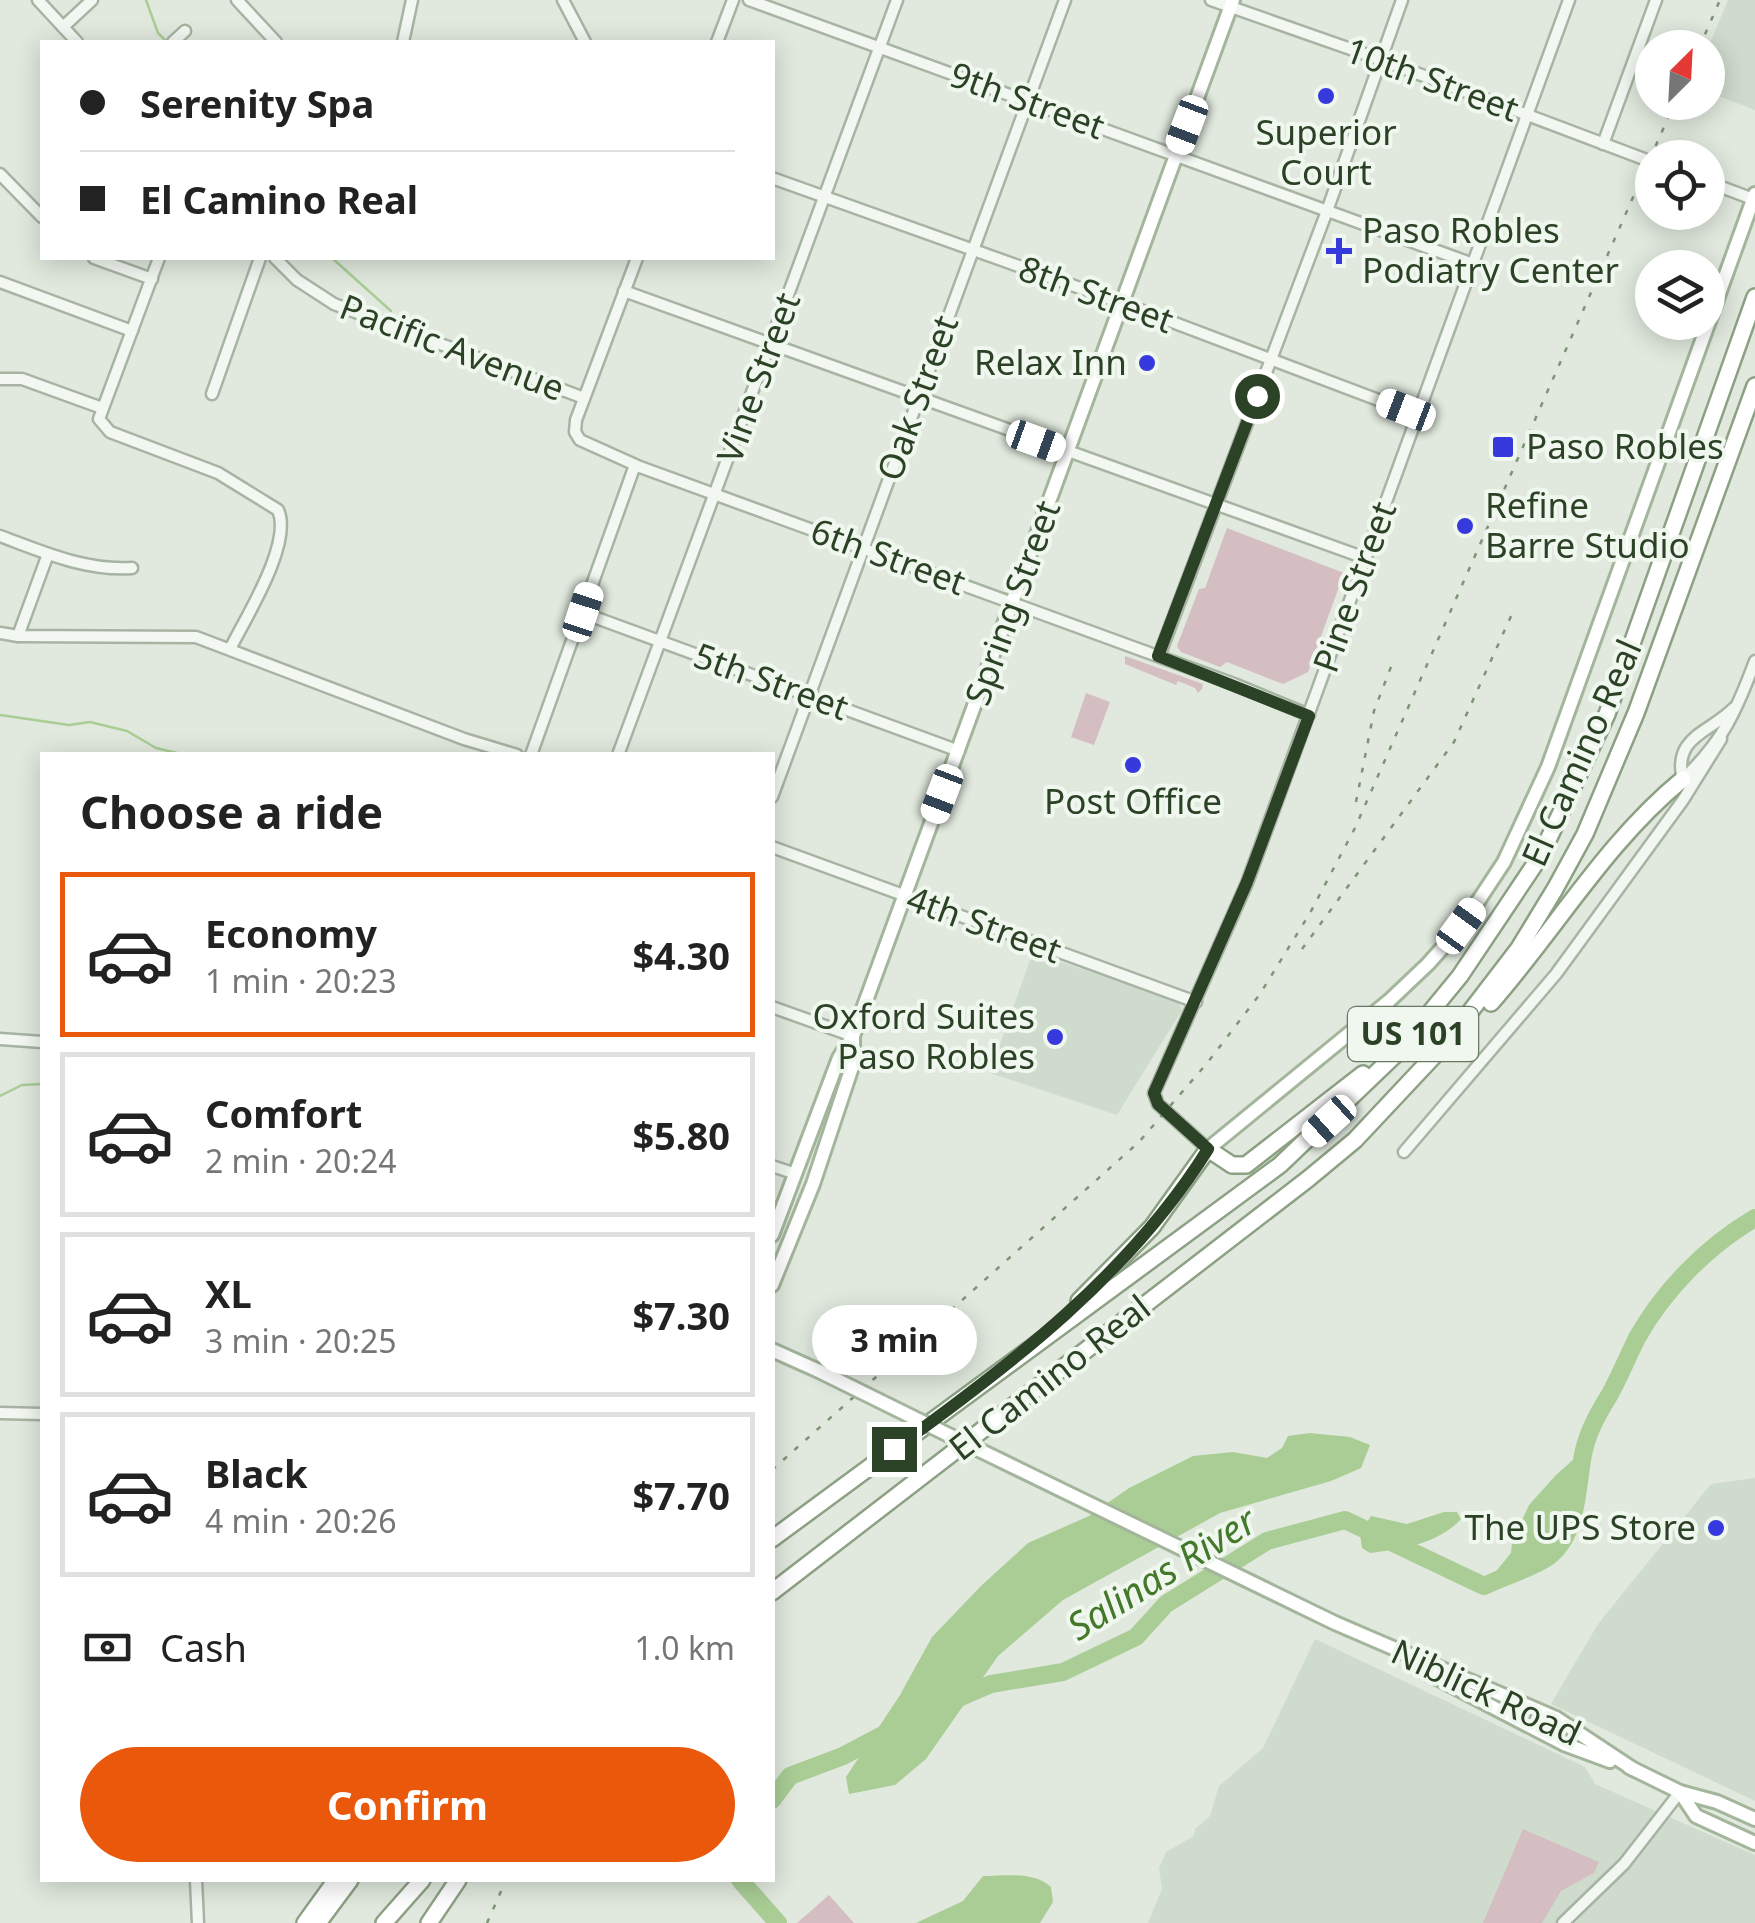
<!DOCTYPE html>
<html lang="en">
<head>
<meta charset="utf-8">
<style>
	:root { --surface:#fff; --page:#f2f2f2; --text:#222; --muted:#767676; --line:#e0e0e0; --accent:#ea580c }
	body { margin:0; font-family:"Noto Sans",sans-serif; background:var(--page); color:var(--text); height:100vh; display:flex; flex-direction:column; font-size:38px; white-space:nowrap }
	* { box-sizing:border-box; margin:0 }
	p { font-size:32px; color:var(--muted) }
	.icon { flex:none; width:55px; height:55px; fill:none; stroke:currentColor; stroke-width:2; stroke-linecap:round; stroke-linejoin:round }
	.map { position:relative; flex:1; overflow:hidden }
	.panel { position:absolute; left:40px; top:752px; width:735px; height:1130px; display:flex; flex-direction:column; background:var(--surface); border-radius:0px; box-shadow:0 5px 25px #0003 }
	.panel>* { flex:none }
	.hud { position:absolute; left:40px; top:40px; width:735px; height:220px; border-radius:0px; box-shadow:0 5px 25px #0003; display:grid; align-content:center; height:220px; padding:0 40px; background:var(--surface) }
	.needle { width:65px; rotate:24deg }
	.tools { position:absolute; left:1635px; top:30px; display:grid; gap:20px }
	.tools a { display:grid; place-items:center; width:90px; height:90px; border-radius:50%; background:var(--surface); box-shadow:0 5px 25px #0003; font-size:50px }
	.end { position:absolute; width:45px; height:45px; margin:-22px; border:12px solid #2c4226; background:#fff; box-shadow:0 0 0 5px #fff }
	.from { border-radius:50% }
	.bubble { position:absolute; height:70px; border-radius:35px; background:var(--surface); box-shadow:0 5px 25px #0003; font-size:32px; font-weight:700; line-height:70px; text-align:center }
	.car { position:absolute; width:30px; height:60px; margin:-30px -15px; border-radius:12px; box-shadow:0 0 8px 2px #0007; background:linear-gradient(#fff 24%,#345 0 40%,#fff 0 76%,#345 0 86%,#fff 0) }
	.hud b { display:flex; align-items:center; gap:35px; height:95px; font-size:38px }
	.hud b+b { border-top:2px solid var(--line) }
	.hud i { width:25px; height:25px; background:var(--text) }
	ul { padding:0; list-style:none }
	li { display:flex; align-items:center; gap:30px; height:165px; margin:0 20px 15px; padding:0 20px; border:5px solid var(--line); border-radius:0px }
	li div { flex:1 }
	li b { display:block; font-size:38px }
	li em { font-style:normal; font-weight:700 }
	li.active { border-color:var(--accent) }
	li>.icon { width:90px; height:90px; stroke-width:1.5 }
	h2 { padding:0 40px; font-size:45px; line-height:120px }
	.pay { display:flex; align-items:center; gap:25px; height:110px; padding:0 40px; font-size:38px }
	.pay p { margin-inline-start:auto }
	.primary-button { display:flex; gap:20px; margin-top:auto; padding:20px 40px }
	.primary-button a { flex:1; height:115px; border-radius:60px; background:var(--accent); color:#fff; font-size:40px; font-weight:700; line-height:115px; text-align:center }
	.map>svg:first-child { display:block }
	.built { fill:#cfdbcc }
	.green { fill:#d4bec1 }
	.water { fill:#a9cd95 }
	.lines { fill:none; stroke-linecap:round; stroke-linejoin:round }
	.stream { stroke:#a9cd95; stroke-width:2.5 }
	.river { stroke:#a9cd95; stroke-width:18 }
	.minor-casing { stroke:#a7b4a3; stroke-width:15 }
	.major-casing { stroke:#a3b69c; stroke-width:18 }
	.highway-casing { stroke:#8ca184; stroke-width:20 }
	.minor { stroke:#f2f7f1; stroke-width:10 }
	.major { stroke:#fff; stroke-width:12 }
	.highway { stroke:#fff; stroke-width:15 }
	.rail { stroke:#7d9476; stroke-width:2.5; stroke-dasharray:5 10; stroke-linecap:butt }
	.major-bridge-casing { stroke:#a3b69c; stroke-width:18; stroke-linecap:butt }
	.major-bridge { stroke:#fff; stroke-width:12 }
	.route { stroke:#2c4226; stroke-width:12 }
	.poi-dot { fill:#3639db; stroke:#f0f7ee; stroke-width:4 }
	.labels { text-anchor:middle; stroke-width:8; stroke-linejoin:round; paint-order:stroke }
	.shield { fill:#f0f7ee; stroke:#677862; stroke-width:2.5 }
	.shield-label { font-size:32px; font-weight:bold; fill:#2c4226 }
	.street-label { font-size:35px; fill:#2c4226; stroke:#f0f7ee }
	.poi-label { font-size:35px; fill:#2c4226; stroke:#f0f7ee; text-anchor:start }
	.water-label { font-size:38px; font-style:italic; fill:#44792c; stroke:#f0f7ee }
</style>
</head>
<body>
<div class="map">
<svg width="1755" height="1923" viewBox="0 0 1755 1923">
	<rect width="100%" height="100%" fill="#e1e9de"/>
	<g class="built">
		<polygon points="1728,0 1755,0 1755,110 1708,92 1708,48"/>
		<polygon points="1040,955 1178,1001 1182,1010 1117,1115 990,1073 1030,960"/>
		<polygon points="1755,1478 1755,1801 1551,1704 1598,1624 1711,1484"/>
		<polygon points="1315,1639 1585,1767 1595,1784 1755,1855 1755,1923 1148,1923 1162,1889 1159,1868 1166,1852 1194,1836 1195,1829 1210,1816 1219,1786 1263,1748"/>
	</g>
	<g class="green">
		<polygon points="1227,528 1344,573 1308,672 1283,684 1227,662 1220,667 1181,652 1177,646 1199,589 1205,588"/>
		<polygon points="1125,656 1203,684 1202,689 1198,693 1195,688 1178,681 1176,685 1125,664"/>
		<polygon points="1086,693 1110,702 1094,745 1071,737"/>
		<polygon points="1523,1829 1599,1862 1594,1873 1561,1891 1542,1923 1483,1923"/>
		<polygon points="829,1895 854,1923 797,1923"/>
	</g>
	<g class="water">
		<polygon points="1310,1433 1350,1437 1370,1445 1361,1468 1331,1481 1220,1513 1063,1600 998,1656 926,1759 895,1785 849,1794 846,1777 900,1695 932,1637 982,1585 1028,1543 1089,1516 1129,1488 1193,1456 1233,1452 1267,1458 1282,1448 1288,1436"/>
		<path d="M1584 1450C1580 1485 1578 1529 1550 1555 1537 1567 1502 1578 1484 1586L1511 1553 1512 1542 1529 1505 1556 1475Z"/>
		<path d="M1444 1512H1457L1461 1519C1438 1544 1402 1549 1370 1553L1362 1548 1360 1534 1371 1516 1407 1524Z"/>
		<path d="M983 1876C1005 1876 1033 1871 1051 1887L1053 1902 1040 1923H916L963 1901Z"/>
	</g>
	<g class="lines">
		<g class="stream">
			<polyline points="146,0 158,33 167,42"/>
			<polyline points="332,258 391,311"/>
			<polyline points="0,715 69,725 90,722 127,731 156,748 185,755"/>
			<polyline points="0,1096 22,1085 42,1084"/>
		</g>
		<g class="river">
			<path d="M954 1700 991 1684 1063 1672 1136 1637 1166 1604 1267 1541 1345 1520 1484 1586C1502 1577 1533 1568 1548 1557 1580 1533 1576 1484 1584 1450 1589 1429 1599 1412 1610 1394 1620 1376 1628 1356 1637 1338 1664 1290 1707 1246 1755 1218"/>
			<polyline points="772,1800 790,1776 843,1756 890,1731"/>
			<polyline points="740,1880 778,1923"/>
		</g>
		<defs>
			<g id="minor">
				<polyline points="38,0 77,42"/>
				<polyline points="237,0 276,42"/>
				<polyline points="563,0 585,42"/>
				<polyline points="749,0 1473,264"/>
				<polyline points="1211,0 1379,59 1652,162"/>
				<polyline points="63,27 92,0"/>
				<polyline points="173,42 185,31"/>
				<polyline points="403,42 412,0"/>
				<polyline points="717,42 733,0"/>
				<polyline points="1603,144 1656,0"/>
				<polyline points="0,174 42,217"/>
				<polyline points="772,178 1122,303 1418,415"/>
				<polyline points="1708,182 1753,199"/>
				<polyline points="94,258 152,279"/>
				<path d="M159 258 99 419 110 432 218 473 278 510C293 543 246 617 230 649"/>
				<polyline points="275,258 297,280 334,304 584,398"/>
				<polyline points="637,258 576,420 575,432 580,440 640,467 1234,684 1309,715"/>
				<polyline points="0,282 132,331"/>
				<polyline points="624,291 1365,558"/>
				<polyline points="0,379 22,379 102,408"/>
				<polyline points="212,394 260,258"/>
				<path d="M0 536C43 552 85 571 132 568"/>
				<polyline points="583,613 959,751"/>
				<polyline points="0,633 18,636 196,637 464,739 517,755"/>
				<polyline points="18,636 48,554"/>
				<polyline points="1159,656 1327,211 1402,0"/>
				<polyline points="531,755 635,465"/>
				<polyline points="618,755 897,0"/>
				<path d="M1683 779C1723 741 1736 712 1755 661"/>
				<path d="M1683 781C1672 736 1710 733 1734 708"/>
				<polyline points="772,797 1065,0"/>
				<polyline points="772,847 1196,1002"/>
				<polyline points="772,1007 853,1036"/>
				<polyline points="0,1039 42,1042"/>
				<polyline points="1208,1149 1158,1104 1154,1093 1247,883 1569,0"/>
				<polyline points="1404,1152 1556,974 1683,800 1721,739"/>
				<polyline points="772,1166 796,1174"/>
				<polyline points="0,1413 42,1414"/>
				<polyline points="196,1880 198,1923"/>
				<polyline points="1563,1923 1624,1864 1680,1792"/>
			</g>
			<g id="major">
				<polyline points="1208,1149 1389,1001 1428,964 1461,927 1504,862 1548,767 1755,194"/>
				<polyline points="772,1235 839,1058 853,1036 1233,0"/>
				<polyline points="772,1285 813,1184 853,1064 853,1036"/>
				<polyline points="772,1350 819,1371"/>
				<polyline points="973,1447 1335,1623 1556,1718 1633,1769"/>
				<polyline points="1412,1665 1564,1744 1610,1761"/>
				<polyline points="1629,1767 1680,1792 1717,1802 1755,1819"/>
				<polyline points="1680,1792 1696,1816 1755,1843"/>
			</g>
			<g id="highway">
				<path d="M1491 1003C1556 929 1606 842 1683 779"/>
				<polyline points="1079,1301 1152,1227 1208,1149 1232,1165 1246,1165 1363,1074"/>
				<polyline points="772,1539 1280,1165 1396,1054 1460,976 1541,855 1607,714 1755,297"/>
				<polyline points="772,1592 1308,1179 1355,1140 1447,1042 1519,948 1555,889 1585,834 1636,713 1755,386"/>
				<polyline points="305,1923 336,1880"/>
				<polyline points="318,1923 350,1880"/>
				<polyline points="384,1923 422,1880"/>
				<polyline points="429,1923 458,1880"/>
			</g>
		</defs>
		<use href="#minor" class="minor-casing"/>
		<use href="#major" class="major-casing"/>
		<use href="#highway" class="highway-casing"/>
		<use href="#minor" class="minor"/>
		<use href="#major" class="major"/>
		<use href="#highway" class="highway"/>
		<g class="rail">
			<polyline points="1699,48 1720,0"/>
			<polyline points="1356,802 1374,711 1394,659"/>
			<polyline points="1302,949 1454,742 1512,614"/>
			<polyline points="772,1470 1139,1142 1208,1062 1260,994 1310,913 1355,828 1675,102"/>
			<polyline points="487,1923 506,1880"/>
		</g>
		<defs>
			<polyline id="major-bridge" points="819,1371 973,1447"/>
		</defs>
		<use href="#major-bridge" class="major-bridge-casing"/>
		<use href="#major-bridge" class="major-bridge"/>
	</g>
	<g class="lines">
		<path class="route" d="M894 1449C1011 1365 1131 1273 1208 1149L1158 1104 1154 1093 1247 882 1309 716 1158 656 1257 396"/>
	</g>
	<g class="poi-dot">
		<circle cx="1326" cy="96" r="10"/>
		<path d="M1334 236h10v10h10v10h-10v10h-10v-10h-10v-10h10z"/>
		<circle cx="1147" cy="363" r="10"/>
		<rect x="1491" y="435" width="24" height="24" rx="5"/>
		<circle cx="1465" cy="526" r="10"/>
		<circle cx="1133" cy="765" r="10"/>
		<circle cx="1055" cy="1037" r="10"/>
		<circle cx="1716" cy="1528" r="10"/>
	</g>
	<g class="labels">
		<rect class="shield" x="1348" y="1007" width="130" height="54" rx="8"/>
		<g class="shield-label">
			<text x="1413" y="1045">US 101</text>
		</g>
		<g class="street-label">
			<text transform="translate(1432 80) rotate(20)" y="12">10th Street</text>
			<text transform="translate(1027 101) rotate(20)" y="12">9th Street</text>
			<text transform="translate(1096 295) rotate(20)" y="12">8th Street</text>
			<text transform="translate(452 348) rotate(21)" y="12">Pacific Avenue</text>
			<text transform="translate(759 378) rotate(-70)" y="12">Vine Street</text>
			<text transform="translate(918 398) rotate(-70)" y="12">Oak Street</text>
			<text transform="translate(888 557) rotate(20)" y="12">6th Street</text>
			<text transform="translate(1355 587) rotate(-70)" y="12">Pine Street</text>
			<text transform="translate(1013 603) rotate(-70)" y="12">Spring Street</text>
			<text transform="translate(771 682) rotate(20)" y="12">5th Street</text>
			<text transform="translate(1582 753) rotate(-66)" y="12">El Camino Real</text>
			<text transform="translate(984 925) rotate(20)" y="12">4th Street</text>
			<text transform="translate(1050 1378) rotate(-38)" y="12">El Camino Real</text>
			<text transform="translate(1486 1693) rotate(25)" y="12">Niblick Road</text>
		</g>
		<g class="poi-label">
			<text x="1326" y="145" text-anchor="middle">Superior<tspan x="1326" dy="40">Court</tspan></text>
			<text x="1362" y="243">Paso Robles<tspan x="1362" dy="40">Podiatry Center</tspan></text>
			<text x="1127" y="375" text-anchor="end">Relax Inn</text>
			<text x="1526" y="459">Paso Robles</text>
			<text x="1485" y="518">Refine<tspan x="1485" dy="40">Barre Studio</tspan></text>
			<text x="1133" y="814" text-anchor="middle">Post Office</text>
			<text x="1035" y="1029" text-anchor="end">Oxford Suites<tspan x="1035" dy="40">Paso Robles</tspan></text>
			<text x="1696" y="1540" text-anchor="end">The UPS Store</text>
		</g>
		<g class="water-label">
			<text transform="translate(1162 1574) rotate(-32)" y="13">Salinas River</text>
		</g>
	</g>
</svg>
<div class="tools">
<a><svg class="needle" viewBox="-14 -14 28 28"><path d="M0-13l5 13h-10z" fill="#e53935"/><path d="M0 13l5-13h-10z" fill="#767676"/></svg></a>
<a><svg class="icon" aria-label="locate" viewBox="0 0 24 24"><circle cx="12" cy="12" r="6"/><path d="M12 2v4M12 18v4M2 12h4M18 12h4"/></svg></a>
<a><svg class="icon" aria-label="layers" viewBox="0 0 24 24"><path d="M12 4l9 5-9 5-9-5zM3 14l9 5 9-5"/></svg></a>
</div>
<i class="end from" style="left:1257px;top:396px"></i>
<i class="end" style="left:894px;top:1449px"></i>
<div class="bubble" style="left:812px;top:1305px;width:165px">3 min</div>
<i class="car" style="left:1187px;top:125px;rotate:201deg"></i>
<i class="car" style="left:1406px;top:410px;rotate:291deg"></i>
<i class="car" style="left:1036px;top:441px;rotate:110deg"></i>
<i class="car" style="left:583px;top:612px;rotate:18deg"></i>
<i class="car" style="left:942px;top:794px;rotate:201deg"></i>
<i class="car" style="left:1461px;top:926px;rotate:36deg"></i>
<i class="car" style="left:1329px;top:1121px;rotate:228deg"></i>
<div class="hud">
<b><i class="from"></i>Serenity Spa</b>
<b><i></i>El Camino Real</b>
</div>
<section class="panel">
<h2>Choose a ride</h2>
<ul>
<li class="active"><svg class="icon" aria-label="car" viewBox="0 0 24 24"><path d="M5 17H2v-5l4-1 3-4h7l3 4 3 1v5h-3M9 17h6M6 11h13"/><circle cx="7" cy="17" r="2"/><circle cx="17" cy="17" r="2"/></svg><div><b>Economy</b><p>1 min · 20:23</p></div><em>$4.30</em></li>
<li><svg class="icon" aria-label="car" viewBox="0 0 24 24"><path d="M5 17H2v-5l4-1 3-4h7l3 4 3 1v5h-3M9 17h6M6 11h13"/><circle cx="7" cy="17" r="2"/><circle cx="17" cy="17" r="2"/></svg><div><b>Comfort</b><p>2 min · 20:24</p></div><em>$5.80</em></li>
<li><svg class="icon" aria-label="car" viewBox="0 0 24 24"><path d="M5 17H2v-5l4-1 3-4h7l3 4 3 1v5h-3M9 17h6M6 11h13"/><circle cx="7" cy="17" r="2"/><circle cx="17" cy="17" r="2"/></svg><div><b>XL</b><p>3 min · 20:25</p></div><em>$7.30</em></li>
<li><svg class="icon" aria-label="car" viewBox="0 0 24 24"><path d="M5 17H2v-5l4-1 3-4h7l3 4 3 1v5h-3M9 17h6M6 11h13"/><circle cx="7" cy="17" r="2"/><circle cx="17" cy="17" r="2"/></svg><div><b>Black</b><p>4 min · 20:26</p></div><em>$7.70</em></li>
</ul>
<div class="pay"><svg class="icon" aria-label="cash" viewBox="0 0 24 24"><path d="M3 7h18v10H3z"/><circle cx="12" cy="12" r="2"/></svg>Cash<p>1.0 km</p></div>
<div class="primary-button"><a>Confirm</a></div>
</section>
</div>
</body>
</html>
